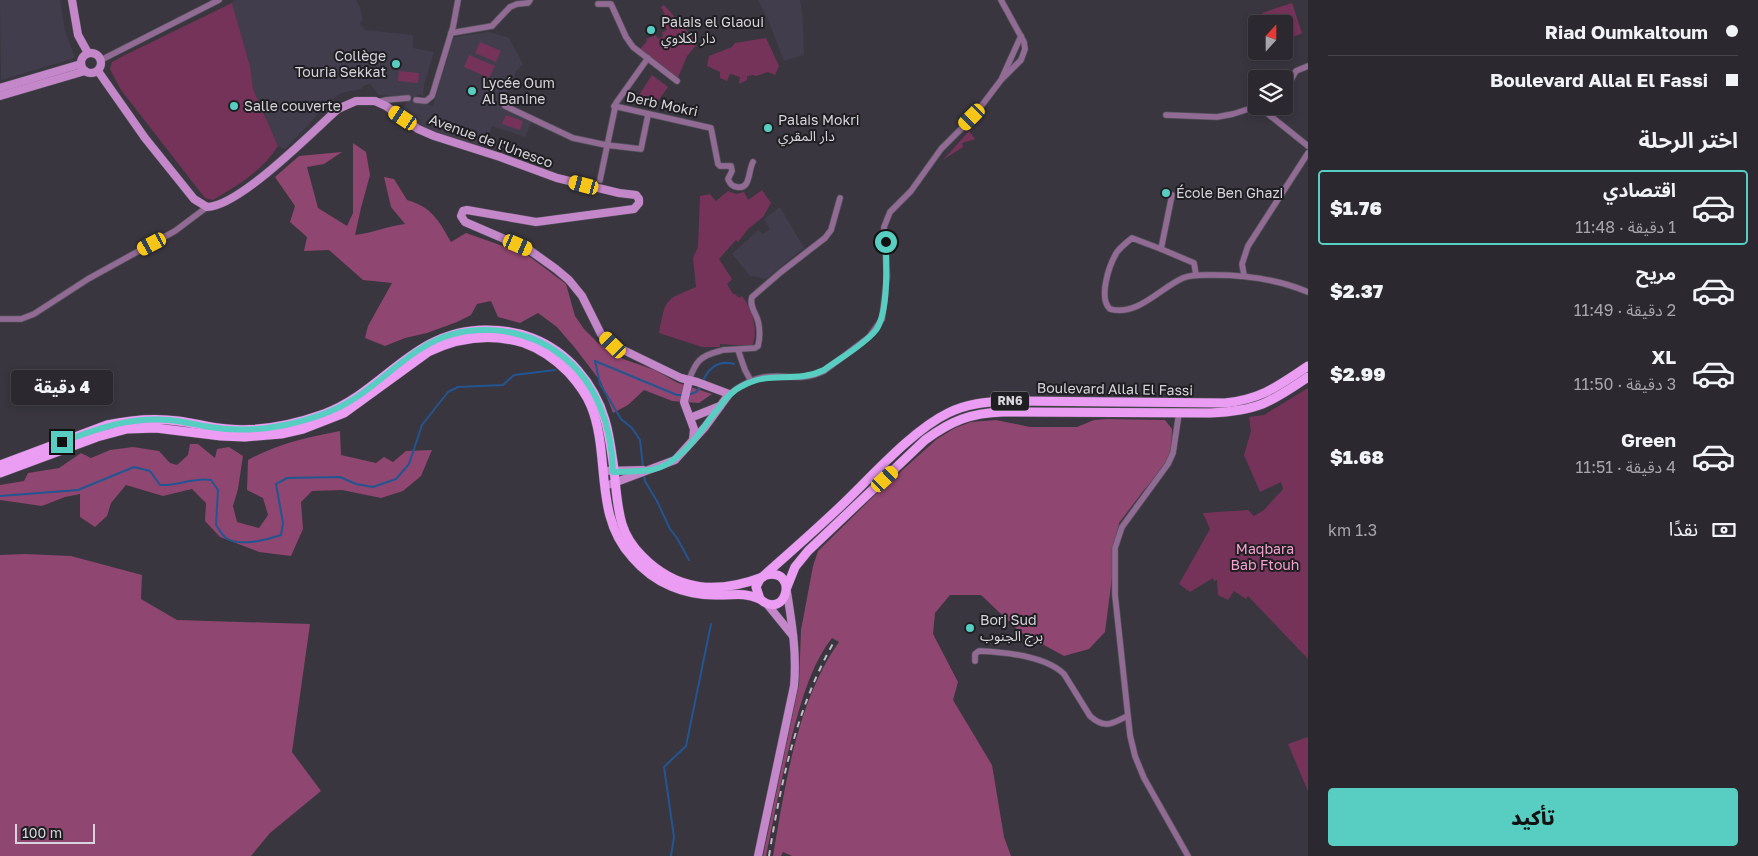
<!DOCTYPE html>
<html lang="ar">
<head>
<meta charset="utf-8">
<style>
	:root { --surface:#2b282f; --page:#333037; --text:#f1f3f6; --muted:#a6a6aa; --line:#47444b; --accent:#57cec1 }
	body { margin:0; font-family:"Golos Text","Noto Sans Arabic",sans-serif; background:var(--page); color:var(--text); direction:rtl; height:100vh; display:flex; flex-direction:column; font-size:19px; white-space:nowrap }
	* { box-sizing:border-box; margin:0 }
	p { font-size:16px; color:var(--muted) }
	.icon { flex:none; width:28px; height:28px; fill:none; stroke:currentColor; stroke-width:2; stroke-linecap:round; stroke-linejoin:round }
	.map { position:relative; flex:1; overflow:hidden; direction:ltr }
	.side { display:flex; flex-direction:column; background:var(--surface); width:450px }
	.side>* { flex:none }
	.guide { display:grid; align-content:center; height:110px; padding:0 20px; background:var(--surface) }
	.needle { width:32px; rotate:21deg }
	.controls { position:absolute; left:1248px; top:15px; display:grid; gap:10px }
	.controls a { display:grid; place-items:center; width:45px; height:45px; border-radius:5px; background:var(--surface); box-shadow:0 2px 8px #0003,0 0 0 1px var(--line); font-size:25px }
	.scale { position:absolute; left:15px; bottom:12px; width:80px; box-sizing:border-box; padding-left:5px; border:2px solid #d7d5db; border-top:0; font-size:14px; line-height:18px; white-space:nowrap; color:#d7d5db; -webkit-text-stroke:4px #1f1e22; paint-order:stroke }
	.end { position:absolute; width:22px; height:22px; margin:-11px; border:6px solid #57cec1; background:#111; box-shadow:0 0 0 2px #111 }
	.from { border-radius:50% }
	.bubble { position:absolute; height:35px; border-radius:5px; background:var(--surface); box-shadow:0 2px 8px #0003,0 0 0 1px var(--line); font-size:16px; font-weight:800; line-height:35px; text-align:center; direction:rtl }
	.car { position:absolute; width:15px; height:30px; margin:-15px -8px; border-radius:6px; box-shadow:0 0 4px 1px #0007; background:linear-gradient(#f5c518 24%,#345 0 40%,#f5c518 0 76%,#345 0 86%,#f5c518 0) }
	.guide b { display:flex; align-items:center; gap:18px; height:48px; font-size:19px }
	.guide b+b { border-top:1px solid var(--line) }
	.guide i { width:12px; height:12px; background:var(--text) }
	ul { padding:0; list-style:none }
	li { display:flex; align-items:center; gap:15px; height:75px; margin:0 10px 8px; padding:0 10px; border:2px solid transparent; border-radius:5px }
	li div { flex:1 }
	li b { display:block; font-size:19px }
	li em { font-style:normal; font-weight:800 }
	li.active { border-color:var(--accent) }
	li>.icon { width:45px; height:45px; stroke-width:1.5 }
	h2 { padding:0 20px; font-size:22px; line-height:60px }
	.pay { display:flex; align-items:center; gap:12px; height:55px; padding:0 20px; font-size:19px }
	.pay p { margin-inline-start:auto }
	.primary-button { display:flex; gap:10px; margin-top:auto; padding:10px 20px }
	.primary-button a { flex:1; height:58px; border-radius:5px; background:var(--accent); color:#111; font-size:20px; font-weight:800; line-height:58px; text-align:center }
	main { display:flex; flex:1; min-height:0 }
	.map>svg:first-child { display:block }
	.built { fill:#423d4c }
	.green { fill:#76335a }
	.forest { fill:#8f4670 }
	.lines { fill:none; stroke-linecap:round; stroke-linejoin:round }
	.stream { stroke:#235591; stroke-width:2 }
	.minor-casing { stroke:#55535b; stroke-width:7 }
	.secondary-casing { stroke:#55535b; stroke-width:9 }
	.primary-casing { stroke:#55535b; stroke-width:10 }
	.minor { stroke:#926b95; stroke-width:5.5 }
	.secondary { stroke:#c487ca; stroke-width:8 }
	.primary { stroke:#eb9cf3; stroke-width:9 }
	.rail { stroke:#bfbdc4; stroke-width:2; stroke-dasharray:6 6; stroke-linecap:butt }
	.route { stroke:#57cec1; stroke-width:6 }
	.poi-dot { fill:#57cec1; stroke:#1f1e22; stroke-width:2 }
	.labels { text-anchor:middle; stroke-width:4; stroke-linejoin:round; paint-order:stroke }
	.shield { fill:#1f1e22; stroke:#a09ea4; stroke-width:1 }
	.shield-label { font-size:12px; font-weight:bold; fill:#d7d5db }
	.poi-label { font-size:14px; fill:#d7d5db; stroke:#1f1e22; text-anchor:start }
	.street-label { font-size:14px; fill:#d7d5db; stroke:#1f1e22 }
	.park-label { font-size:14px; fill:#f5a1ce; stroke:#1f1e22 }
</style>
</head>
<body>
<main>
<section class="side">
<div class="guide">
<b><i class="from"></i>Riad Oumkaltoum</b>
<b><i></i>Boulevard Allal El Fassi</b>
</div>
<h2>اختر الرحلة</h2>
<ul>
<li class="active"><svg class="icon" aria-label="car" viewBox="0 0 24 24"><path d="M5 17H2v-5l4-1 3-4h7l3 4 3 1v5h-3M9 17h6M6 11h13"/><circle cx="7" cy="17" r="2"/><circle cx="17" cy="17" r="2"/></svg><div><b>اقتصادي</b><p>1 دقيقة · 11:48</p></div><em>$1.76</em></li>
<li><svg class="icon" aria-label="car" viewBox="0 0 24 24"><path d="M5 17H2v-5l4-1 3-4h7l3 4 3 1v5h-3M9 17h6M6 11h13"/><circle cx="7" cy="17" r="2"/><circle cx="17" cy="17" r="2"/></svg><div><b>مريح</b><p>2 دقيقة · 11:49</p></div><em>$2.37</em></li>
<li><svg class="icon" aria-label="car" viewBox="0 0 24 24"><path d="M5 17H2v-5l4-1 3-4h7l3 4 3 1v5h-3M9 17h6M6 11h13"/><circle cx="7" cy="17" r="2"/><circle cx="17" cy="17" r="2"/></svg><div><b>XL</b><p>3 دقيقة · 11:50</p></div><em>$2.99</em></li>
<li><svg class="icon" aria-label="car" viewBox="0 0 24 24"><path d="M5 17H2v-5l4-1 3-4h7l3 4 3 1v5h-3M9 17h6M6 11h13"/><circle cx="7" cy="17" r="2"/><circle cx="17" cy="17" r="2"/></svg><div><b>Green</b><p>4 دقيقة · 11:51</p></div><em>$1.68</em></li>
</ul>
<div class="pay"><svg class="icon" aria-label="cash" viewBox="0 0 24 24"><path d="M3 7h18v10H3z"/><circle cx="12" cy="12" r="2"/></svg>نقدًا<p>1.3 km</p></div>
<div class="primary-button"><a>تأكيد</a></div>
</section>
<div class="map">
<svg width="1308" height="856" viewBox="0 0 1308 856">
	<rect width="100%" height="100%" fill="#39363f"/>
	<g class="built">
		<polygon points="0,0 60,0 65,31 75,58 1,80"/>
		<polygon points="235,0 356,0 361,10 363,21 360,22 361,27 364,27 364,30 413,35 413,48 434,52 424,85 423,96 418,94 416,98 379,95 370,84 363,86 361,89 341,93 327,103 309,124 285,149 278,146 253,89 250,66 232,3"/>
		<polygon points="758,0 800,0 803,20 804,55 784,61 769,22"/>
		<polygon points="489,32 509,38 523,64 517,70 502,107 532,121 525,137 492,126 485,147 428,130 401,111 408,100 433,106 454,37"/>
		<polygon points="780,207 804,248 766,279 754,276 751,277 732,254 758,230 763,234 770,229 764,219"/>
	</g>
	<g class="green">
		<path d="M232 3 250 66 253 89 278 146C262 171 238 185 213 200L205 198 121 90 110 69 112 62 123 56Z"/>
		<polygon points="1292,3 1302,33 1284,41 1284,24 1270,24 1262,13"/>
		<polygon points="664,5 698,43 687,56 677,80 640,49 647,41 646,39 656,35 658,39 663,36 662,32 667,30 665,25 669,23 661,7"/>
		<polygon points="766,38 779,66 775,75 768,72 756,76 753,75 747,76 747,80 739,84 740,77 730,74 727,81 720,78 720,72 707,66 709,56 732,47 735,43"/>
		<polygon points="480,42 501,51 496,62 475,53"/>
		<polygon points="469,55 495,66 489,78 464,67"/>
		<polygon points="399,71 419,73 418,83 398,81"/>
		<polygon points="652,75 668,87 652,109 637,98"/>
		<polygon points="506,115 523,121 520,130 502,124"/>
		<polygon points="969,131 975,139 962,143 963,147 943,160"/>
		<path d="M762 190 771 203 763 217 748 229 738 242 736 240 719 259 732 279 727 284 733 294H735L739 298 742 296C752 309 758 328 753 344L750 346 720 344V347H702L659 333C666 298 663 301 696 287L693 258 698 247 700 196 710 194 716 201 728 191 736 194 744 192 748 200Z"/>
		<polygon points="1308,388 1308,659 1248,596 1246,599 1234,591 1228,600 1218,595 1217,580 1214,581 1213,578 1190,592 1179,584 1210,529 1203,513 1248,510 1254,516 1264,510 1283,489 1281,482 1260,492 1244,455 1251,431 1249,417 1264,415"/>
		<polygon points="1308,737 1308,791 1288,744"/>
	</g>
	<g class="forest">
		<path d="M353 143 366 152 370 175 361 208 355 235C372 233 388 226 405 224L391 207 384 177 394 179 407 200C432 207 439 221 451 242L466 233 526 254 566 284 575 316 584 329 598 343 623 359 655 370 678 383 712 394 699 403 672 401 644 390 628 405 613 413 601 382 575 348 557 327 538 313 520 323 498 317 491 301 477 304 471 315 457 322 427 333 405 338 385 346 365 338 368 326 392 283 363 280 329 250 304 251 307 237 290 222 295 206 275 177 299 156 342 152 324 164 307 167 318 208 347 226 353 213Z"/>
		<path d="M1107 419 1165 420 1172 429 1171 456 1165 466 1144 490 1119 523 1105 632 1089 649 1064 656 1020 632 981 595H950L935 613 933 634 958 682 953 700 992 765 1004 837 1011 856H792L783 852 781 856H773C785 786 797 701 839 642L832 638C811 665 801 702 792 736 782 776 774 816 766 856H763L799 684 801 630 813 566 818 551 879 491 937 439 955 428 971 422 996 420 1030 427H1077L1094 420Z"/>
		<path d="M340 431 341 455 376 463 384 457 393 462 406 451 432 450 421 476 403 491 381 498 342 490 312 491 301 502 303 529 291 556 259 552 220 537 205 521 206 503 192 489 163 496 126 485 111 503 107 516 95 527 80 517V494L65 497 42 506 0 500V485L24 481 28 473 59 468 81 453 91 458 110 450 133 447 159 451 170 463 177 465 188 455 190 444H198L215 458 217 449 229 447 243 456 238 489 233 506 237 522 259 528 268 515 263 498 247 490 248 460C277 444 308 437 340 431Z"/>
		<polygon points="25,554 71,556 142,575 141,599 177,620 310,624 292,752 321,791 270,833 251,856 0,856 0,555"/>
	</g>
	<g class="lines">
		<g class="stream">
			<polyline points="595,361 677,395 683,395"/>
			<polyline points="595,361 600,384 621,419 632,428 640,440 643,467"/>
			<path d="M703 381C709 367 719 360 734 364"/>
			<polyline points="688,395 696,392 702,385"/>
			<polyline points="644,476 645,481 657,501 670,529 677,538 689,560"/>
			<path d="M0 496 78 490 134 467 150 471 160 485C178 486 194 477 211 480L218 490 216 525C219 529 222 535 226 538 239 547 267 540 281 535L283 523 276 484 287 478 340 477 356 484 373 487 396 479 409 464 422 425 448 392 458 387 503 385 514 375 555 370"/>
			<polyline points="671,856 674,837 664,767 686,746 711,624"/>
		</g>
		<defs>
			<g id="minor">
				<polyline points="598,4 611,4 626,37 633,47 677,81"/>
				<polyline points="451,33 492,26 510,7 517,4 528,3 530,0"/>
				<polyline points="101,60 219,0"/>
				<polyline points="1002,78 1021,36"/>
				<polyline points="1284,92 1296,71 1308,66"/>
				<polyline points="416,100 426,101 432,96 453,27 458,0"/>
				<polyline points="378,102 386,100 408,98"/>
				<polyline points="505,106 573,138 606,145 641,149 648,115"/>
				<path d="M614 106 711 128 718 164 720 166H731L732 171 728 179C730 183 731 186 737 187 751 190 748 170 753 162"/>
				<polyline points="1258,106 1308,146"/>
				<polyline points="1166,115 1217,117 1233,114 1258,106"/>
				<polyline points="600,180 616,103 648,58"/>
				<polyline points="1172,195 1161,249 1194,263 1196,275"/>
				<path d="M1161 249 1132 238C1127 242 1121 247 1117 252 1109 265 1098 298 1110 309 1137 317 1160 288 1183 278 1192 274 1203 275 1214 275 1247 275 1277 279 1308 292"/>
				<polyline points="1244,275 1242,264 1248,246 1308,153"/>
				<polyline points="0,319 21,319 34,314 88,279 175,231 207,207"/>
				<path d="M723 350 755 348 758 346C760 338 760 329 758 321 756 313 749 306 752 297L781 272 825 238 831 230 840 198"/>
				<polyline points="738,350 745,370 751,381"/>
				<path d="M689 380C696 361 700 356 720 351"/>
				<path d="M729 394C740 386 751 379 765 377 788 374 800 382 824 371L869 337 882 319 887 277 884 227 890 212 911 191 941 149 973 117 1001 80 1021 60 1025 49 1024 42 1001 0"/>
				<polyline points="1179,413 1173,453 1168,464 1122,527 1115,548 1115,595 1130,735 1135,756 1144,778 1188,856"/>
				<path d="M975 661V654L979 651C1004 652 1045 656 1064 674L1090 716C1104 729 1112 724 1127 716"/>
			</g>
			<g id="secondary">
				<polyline points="72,0 78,35 88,53"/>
				<circle cx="91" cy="63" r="10"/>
				<path d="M98 71 145 138 194 199 207 207C240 206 312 132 338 109L356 101H375L386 106 418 129 434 136 500 157 557 178 619 193 636 195 639 199V203L634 209 536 222 467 210 463 211 461 216 465 222 528 249 556 269 569 280 582 296 601 334 613 345 681 378 697 382 729 394 705 427 675 460 611 484"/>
				<polyline points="0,88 81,64"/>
				<polyline points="0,96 85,71"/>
				<polyline points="689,380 684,402 694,429 693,440"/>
				<polyline points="690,418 720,406"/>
				<polyline points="603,471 643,470"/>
				<polyline points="767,604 793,636"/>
				<path d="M758 856 794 686C797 654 792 624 787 592"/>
			</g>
			<g id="primary">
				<path d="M0 465 107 425C130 420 155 418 178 421 195 423 211 428 228 429 261 432 293 425 324 414 385 391 413 330 486 330 502 330 517 332 532 338 568 352 594 383 605 420 609 433 611 448 613 462 616 483 616 504 622 524 626 537 633 547 642 556 677 592 718 594 763 577"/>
				<path d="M0 473 97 437 127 429 156 428 221 436 245 437 281 434 303 429 344 413 428 352C459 337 491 333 524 343 541 349 555 359 568 372 577 382 586 393 591 406 611 455 593 515 632 557 654 583 685 596 719 595 736 595 743 592 760 599"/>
				<path d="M766 575C800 568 786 622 760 599L756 587 760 579C788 554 817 529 845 502 874 474 913 430 948 413 966 404 985 402 1004 401L1225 403C1262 399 1278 386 1308 366"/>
				<path d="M787 587 795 567 808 551 925 440C951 421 970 413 1003 412L1210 413C1257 411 1270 403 1308 377"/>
			</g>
		</defs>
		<use href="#minor" class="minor-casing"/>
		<use href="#secondary" class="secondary-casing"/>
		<use href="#primary" class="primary-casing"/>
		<use href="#minor" class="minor"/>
		<use href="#secondary" class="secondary"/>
		<use href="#primary" class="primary"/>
		<path class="rail" d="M769 856C781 781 797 706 835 640"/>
	</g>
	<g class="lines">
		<path class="route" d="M62 442C99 428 129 417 169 420 183 421 196 425 210 427 234 431 261 430 285 425 308 420 332 413 352 400 377 385 397 363 422 348 463 321 522 325 561 355 597 382 612 427 613 472 626 471 639 472 651 470 678 465 698 436 713 415 722 404 729 392 742 386 771 370 795 384 824 370 839 359 864 345 876 330 889 311 886 265 886 242"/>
	</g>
	<g class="poi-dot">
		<circle cx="651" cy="30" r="5"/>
		<circle cx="396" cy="64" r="5"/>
		<circle cx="472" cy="91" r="5"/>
		<circle cx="234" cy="106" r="5"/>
		<circle cx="768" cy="128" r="5"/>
		<circle cx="1166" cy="193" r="5"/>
		<circle cx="970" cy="628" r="5"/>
	</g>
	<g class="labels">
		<rect class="shield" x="991" y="391.5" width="38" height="19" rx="4"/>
		<g class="shield-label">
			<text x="1010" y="405">RN6</text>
		</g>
		<g class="poi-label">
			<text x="661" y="27">Palais el Glaoui<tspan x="661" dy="16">دار لكلاوي</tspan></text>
			<text x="386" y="61" text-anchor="end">Collège<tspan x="386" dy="16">Touria Sekkat</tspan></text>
			<text x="482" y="88">Lycée Oum<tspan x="482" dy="16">Al Banine</tspan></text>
			<text x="244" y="111">Salle couverte</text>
			<text x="778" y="125">Palais Mokri<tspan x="778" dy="16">دار المقري</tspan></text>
			<text x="1176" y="198">École Ben Ghazi</text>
			<text x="980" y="625">Borj Sud<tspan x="980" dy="16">برج الجنوب</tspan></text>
		</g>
		<g class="street-label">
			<text transform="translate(662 104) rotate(12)" y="5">Derb Mokri</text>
			<text transform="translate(491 141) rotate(20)" y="5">Avenue de l'Unesco</text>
			<text transform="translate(1115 389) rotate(1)" y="5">Boulevard Allal El Fassi</text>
		</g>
		<g class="park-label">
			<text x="1265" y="554">Maqbara<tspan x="1265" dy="16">Bab Ftouh</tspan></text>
		</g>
	</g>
</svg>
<div class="controls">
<a><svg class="needle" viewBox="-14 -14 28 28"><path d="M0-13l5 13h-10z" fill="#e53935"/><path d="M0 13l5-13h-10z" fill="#a6a6aa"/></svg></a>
<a><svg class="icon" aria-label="layers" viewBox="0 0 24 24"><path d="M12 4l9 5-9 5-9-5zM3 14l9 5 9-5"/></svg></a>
</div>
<div class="scale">100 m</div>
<i class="end from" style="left:886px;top:242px"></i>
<i class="end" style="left:62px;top:442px"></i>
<div class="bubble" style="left:11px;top:370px;width:102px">4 دقيقة</div>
<i class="car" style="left:972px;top:117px;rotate:225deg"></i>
<i class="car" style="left:403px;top:118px;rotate:304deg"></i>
<i class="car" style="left:584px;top:185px;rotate:285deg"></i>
<i class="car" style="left:152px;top:244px;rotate:242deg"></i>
<i class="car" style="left:518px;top:245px;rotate:113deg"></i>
<i class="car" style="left:613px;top:345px;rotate:315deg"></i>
<i class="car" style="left:885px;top:479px;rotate:47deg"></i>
</div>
</main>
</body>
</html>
